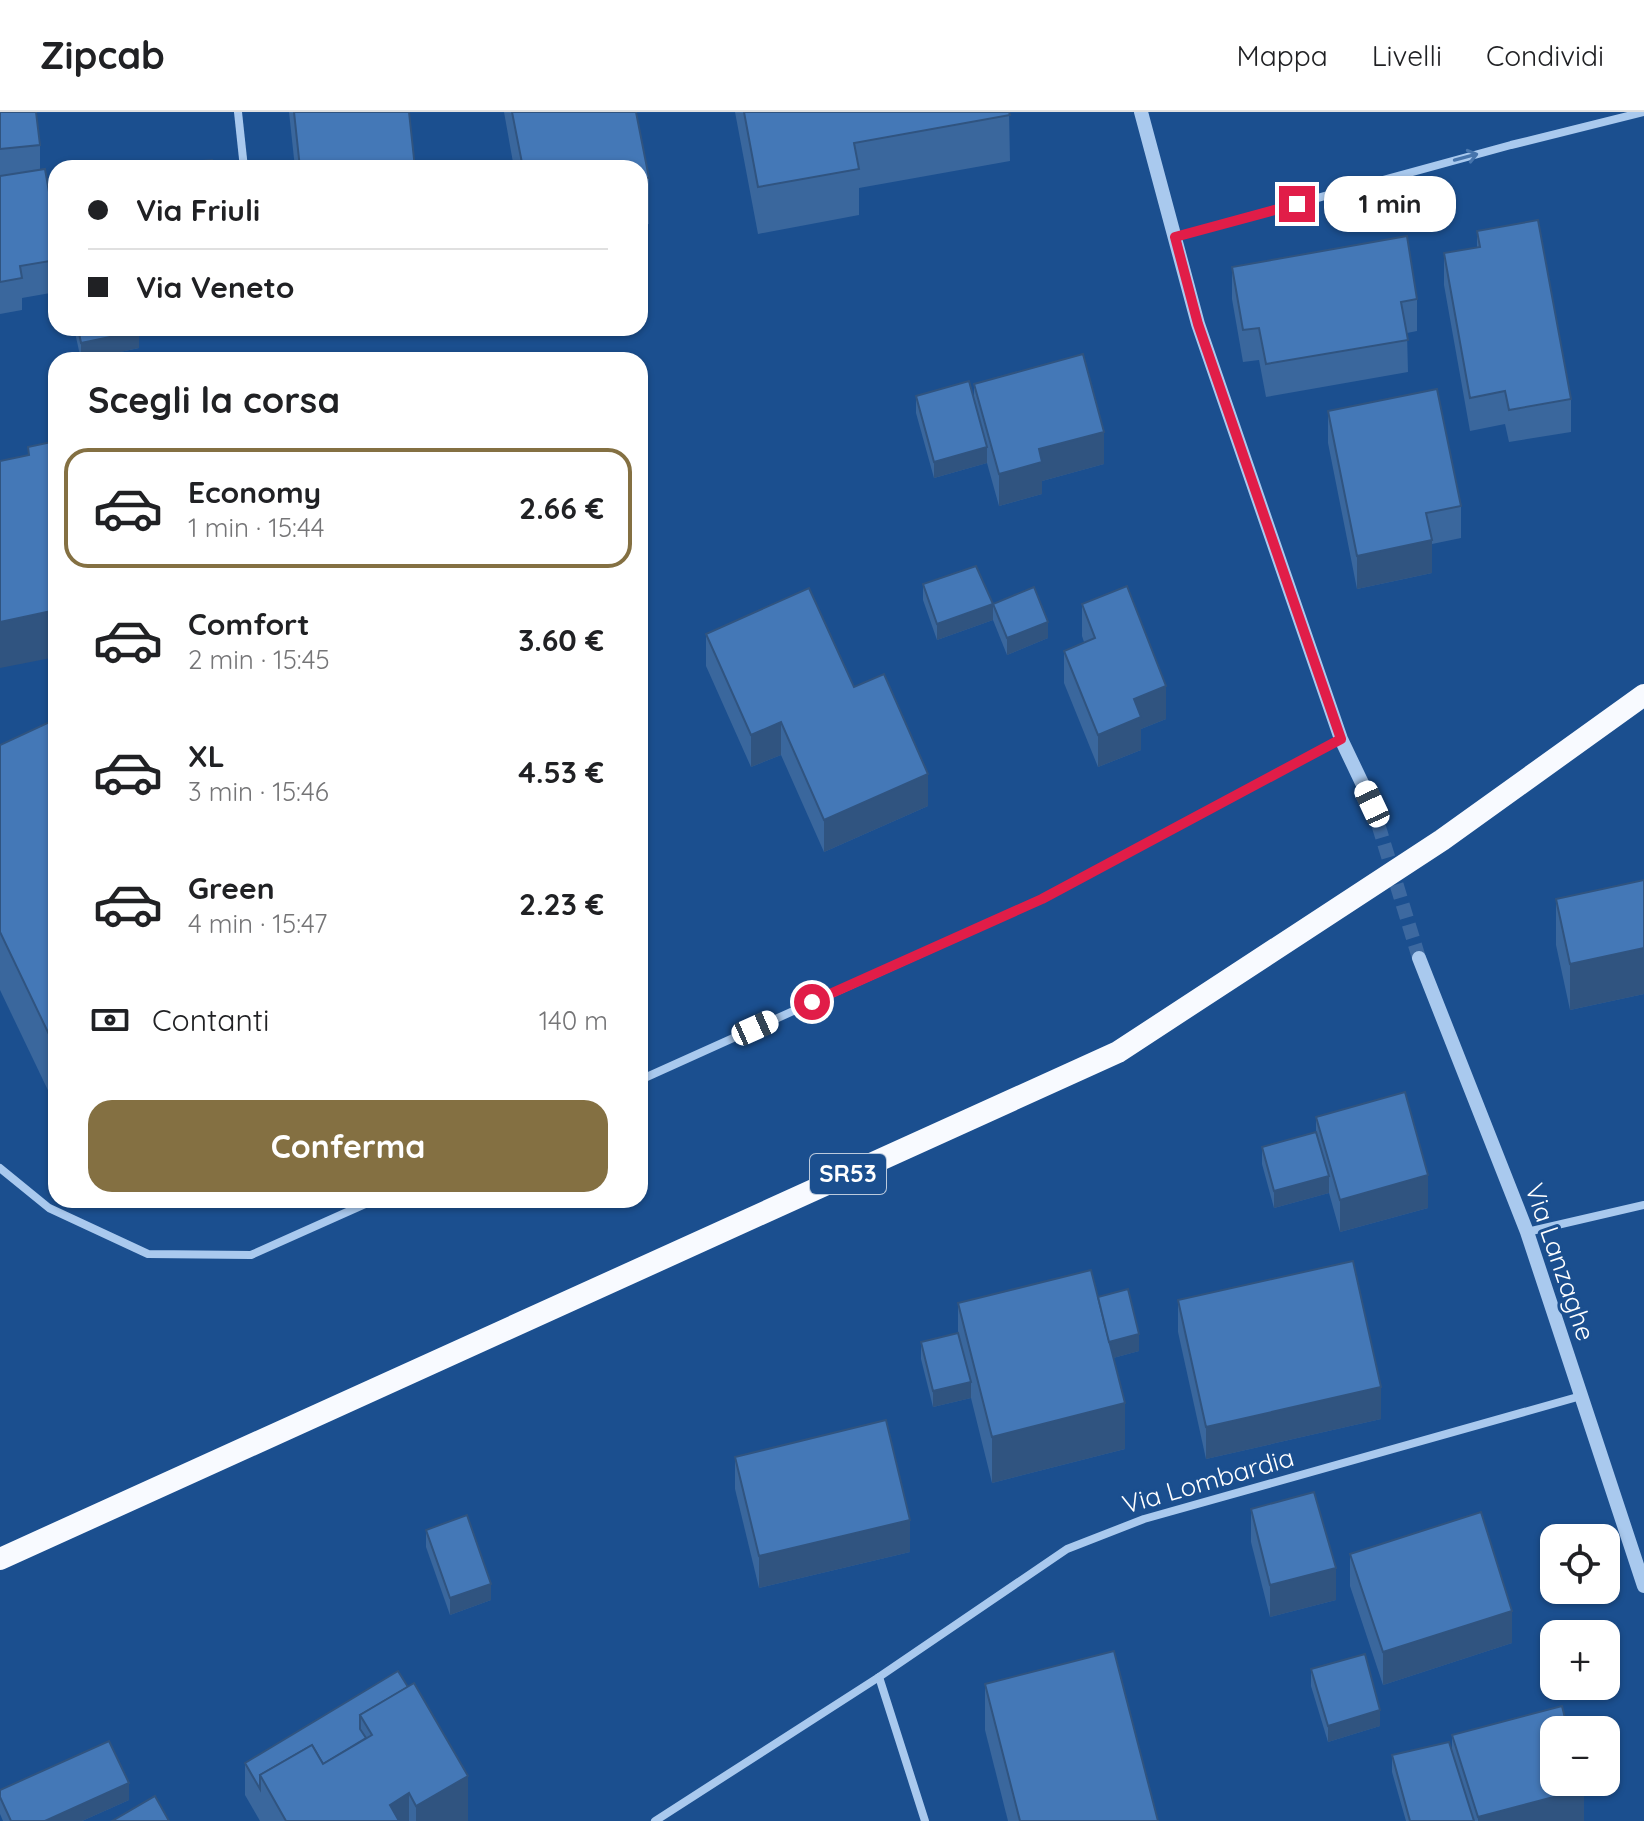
<!DOCTYPE html>
<html lang="it">
<head>
<meta charset="utf-8">
<style>
	:root { --surface:#fff; --page:#f2f2f2; --text:#202124; --muted:#757577; --line:#e0e0e0; --accent:#847042 }
	body { margin:0; font-family:Quicksand,sans-serif; background:var(--page); color:var(--text); height:100vh; display:flex; flex-direction:column; font-size:30px; white-space:nowrap }
	* { box-sizing:border-box; margin:0 }
	p { font-size:26px; color:var(--muted) }
	.icon { flex:none; width:44px; height:44px; fill:none; stroke:currentColor; stroke-width:2; stroke-linecap:round; stroke-linejoin:round }
	.map { position:relative; flex:1; overflow:hidden }
	.details { position:absolute; left:48px; top:240px; width:600px; height:856px; display:flex; flex-direction:column; background:var(--surface); border-radius:24px; box-shadow:0 2px 6px #0004 }
	.details>* { flex:none }
	.banner { position:absolute; left:48px; top:48px; width:600px; height:176px; border-radius:24px; box-shadow:0 2px 6px #0004; display:grid; align-content:center; height:176px; padding:0 40px; background:var(--surface) }
	.tools { position:absolute; left:1540px; top:1412px; display:grid; gap:16px }
	.tools a { display:grid; place-items:center; width:80px; height:80px; border-radius:16px; background:var(--surface); box-shadow:0 2px 6px #0004; font-size:40px }
	.end { position:absolute; width:36px; height:36px; margin:-18px; border:10px solid #e11d48; background:#fff; box-shadow:0 0 0 4px #fff }
	.from { border-radius:50% }
	.bubble { position:absolute; height:56px; border-radius:24px; background:var(--surface); box-shadow:0 2px 6px #0004; font-size:26px; font-weight:800; line-height:56px; text-align:center }
	.car { position:absolute; width:24px; height:48px; margin:-24px -12px; border-radius:10px; box-shadow:0 0 6px 2px #0007; background:linear-gradient(#fff 24%,#345 0 40%,#fff 0 76%,#345 0 86%,#fff 0) }
	.banner b { display:flex; align-items:center; gap:28px; height:76px; font-size:30px }
	.banner b+b { border-top:2px solid var(--line) }
	.banner i { width:20px; height:20px; background:var(--text) }
	ul { padding:0; list-style:none }
	li { display:flex; align-items:center; gap:24px; height:120px; margin:0 16px 12px; padding:0 24px; border:4px solid transparent; border-radius:24px }
	li div { flex:1 }
	li b { display:block; font-size:30px }
	li em { font-style:normal; font-weight:800 }
	li.selected { border-color:var(--accent) }
	li>.icon { width:72px; height:72px; stroke-width:1.5 }
	h2 { padding:0 40px; font-size:36px; line-height:96px }
	.pay { display:flex; align-items:center; gap:20px; height:88px; padding:0 40px; font-size:30px }
	.pay p { margin-inline-start:auto }
	.primary-button { display:flex; gap:16px; margin-top:auto; padding:16px 40px }
	.primary-button a { flex:1; height:92px; border-radius:24px; background:var(--accent); color:#fff; font-size:32px; font-weight:800; line-height:92px; text-align:center }
	header { display:flex; align-items:center; gap:48px; box-sizing:border-box; height:112px; padding:0 40px; background:var(--surface); border-bottom:2px solid var(--line) }
	header strong { font-size:38px }
	nav { display:flex; gap:44px; margin-inline-start:auto; font-size:28px }
	.map>svg:first-child { display:block }
	.lines { fill:none; stroke-linecap:round; stroke-linejoin:round }
	.tertiary-tunnel { stroke:#3d69a0; stroke-width:14; stroke-dasharray:14 7; stroke-linecap:butt }
	.minor { stroke:#a9c9ee; stroke-width:8 }
	.tertiary { stroke:#a9c9ee; stroke-width:14 }
	.trunk { stroke:#f8faff; stroke-width:22 }
	.wall { fill:#3a679d }
	.shaded-wall { fill:#305480 }
	.building { fill:#4478b7; stroke:#305480; stroke-width:2 }
	.oneway { stroke:#4674ac }
	.route { stroke:#e11d48; stroke-width:10 }
	.labels { text-anchor:middle; stroke-width:6; stroke-linejoin:round; paint-order:stroke }
	.shield { fill:#1b4f8f; stroke:#bbcadd; stroke-width:2 }
	.shield-label { font-size:24px; font-weight:bold; fill:#fff }
	.street-label { font-size:26px; fill:#fff; stroke:#1b4f8f }
</style>
</head>
<body>
<header>
<strong>Zipcab</strong>
<nav><a>Mappa</a><a>Livelli</a><a>Condividi</a></nav>
</header>
<div class="map">
<svg width="1644" height="1709" viewBox="0 0 1644 1709">
	<rect width="100%" height="100%" fill="#1b4f8f"/>
	<g class="lines">
		<polyline class="tertiary-tunnel" points="1372,692 1419,846"/>
		<g class="minor">
			<polyline points="238,0 244,56"/>
			<polyline points="1175,125 1511,33 1644,0"/>
			<polyline points="640,968 1042,787 1341,627"/>
			<polyline points="0,1056 49,1096 148,1142 251,1143 374,1088"/>
			<polyline points="1527,1120 1644,1093"/>
			<polyline points="879,1565 925,1709"/>
			<polyline points="655,1709 879,1565 1067,1437 1144,1407 1581,1284"/>
		</g>
		<g class="tertiary">
			<polyline points="1141,0 1198,212 1341,627 1372,692"/>
			<polyline points="1419,846 1527,1120 1644,1474"/>
		</g>
		<polyline class="trunk" points="0,1447 1118,940 1442,728 1644,583"/>
	</g>
	<g class="wall">
		<polygon points="0,0 40,33 40,58 56,120 56,180 22,186 22,198 0,202"/>
		<polygon points="289,0 409,0 415,56 295,56"/>
		<polygon points="504,0 636,0 649,66 649,112 640,114 640,56 514,56"/>
		<polygon points="735,0 1009,0 1010,49 859,76 859,103 758,122"/>
		<polygon points="1477,119 1571,287 1571,320 1509,330 1505,312 1470,319 1444,173 1444,141 1477,136"/>
		<polygon points="1232,155 1417,187 1417,219 1407,221 1408,260 1266,285 1259,248 1243,250 1232,187"/>
		<polygon points="74,216 138,216 139,236 81,248"/>
		<polygon points="974,272 1104,352 1042,369 1042,382 999,394 987,351 934,366 916,301 916,284 974,288"/>
		<polygon points="1328,299 1461,394 1461,426 1432,432 1432,461 1357,477 1328,331"/>
		<polygon points="923,472 993,492 1048,526 1007,543 993,508 937,528 923,488"/>
		<polygon points="1082,492 1166,607 1141,617 1141,638 1098,655 1064,571 1064,539 1084,530 1082,524"/>
		<polygon points="706,522 854,575 928,694 824,740 781,643 751,655 706,554"/>
		<polygon points="56,607 56,995 0,878 0,633"/>
		<polygon points="1644,768 1644,882 1570,898 1556,833 1556,787"/>
		<polygon points="1316,1005 1428,1096 1340,1120 1329,1081 1274,1096 1262,1052 1262,1035 1316,1020"/>
		<polygon points="1098,1185 1139,1239 1113,1246 1125,1337 992,1371 971,1286 933,1295 921,1247 921,1230 958,1221 958,1191"/>
		<polygon points="1178,1188 1381,1307 1206,1347 1178,1220"/>
		<polygon points="735,1345 910,1440 759,1476 735,1377"/>
		<polygon points="1251,1397 1336,1488 1270,1505 1251,1430"/>
		<polygon points="426,1418 491,1488 450,1503 426,1435"/>
		<polygon points="1350,1442 1512,1531 1383,1573 1350,1474"/>
		<polygon points="1311,1557 1380,1614 1328,1630 1311,1574"/>
		<polygon points="398,1559 468,1709 260,1709 245,1683 245,1651"/>
		<polygon points="985,1572 1158,1709 1008,1709 985,1618"/>
		<polygon points="1452,1623 1584,1709 1406,1709 1392,1660 1392,1643 1452,1638"/>
		<polygon points="0,1678 129,1688 82,1709 3,1709 0,1702"/>
	</g>
	<g class="shaded-wall">
		<polygon points="139,219 139,236 81,248 81,231"/>
		<polygon points="1104,320 1104,352 1042,369 1042,382 999,394 999,362 1039,337"/>
		<polygon points="987,335 987,351 934,366 934,350"/>
		<polygon points="1432,428 1432,461 1357,477 1357,444"/>
		<polygon points="993,492 993,508 937,528 937,512"/>
		<polygon points="56,498 56,545 0,556 0,510"/>
		<polygon points="1048,510 1048,526 1007,543 1007,526"/>
		<polygon points="1166,574 1166,607 1141,617 1141,638 1098,655 1098,623 1134,587"/>
		<polygon points="781,610 781,643 751,655 751,623"/>
		<polygon points="928,662 928,694 824,740 824,708"/>
		<polygon points="1644,836 1644,882 1570,898 1570,852"/>
		<polygon points="1428,1063 1428,1096 1340,1120 1340,1088"/>
		<polygon points="1329,1064 1329,1081 1274,1096 1274,1079"/>
		<polygon points="1139,1222 1139,1239 1102,1249 1102,1232"/>
		<polygon points="971,1270 971,1286 933,1295 933,1279"/>
		<polygon points="1381,1275 1381,1307 1206,1347 1206,1315"/>
		<polygon points="1125,1291 1125,1337 992,1371 992,1325"/>
		<polygon points="910,1408 910,1440 759,1476 759,1444"/>
		<polygon points="1336,1456 1336,1488 1270,1505 1270,1473"/>
		<polygon points="491,1472 491,1488 450,1503 450,1486"/>
		<polygon points="1512,1499 1512,1531 1383,1573 1383,1540"/>
		<polygon points="1380,1598 1380,1614 1328,1630 1328,1614"/>
		<polygon points="468,1664 468,1709 416,1709 416,1694"/>
		<polygon points="129,1671 129,1688 82,1709 45,1709"/>
		<polygon points="1584,1677 1584,1709 1478,1709 1478,1705"/>
		<polygon points="409,1681 409,1709 390,1709 390,1693"/>
	</g>
	<g class="building">
		<polygon points="0,0 36,0 40,33 0,37"/>
		<polygon points="294,0 409,0 415,56 300,56"/>
		<polygon points="512,0 636,0 649,66 640,67 640,56 523,56"/>
		<polygon points="744,0 1009,0 1010,3 854,31 859,57 758,75"/>
		<polygon points="212,48 213,56 127,56"/>
		<polygon points="45,57 56,120 56,148 20,154 22,166 0,170 0,64"/>
		<polygon points="1538,108 1571,287 1509,298 1505,279 1470,286 1444,141 1480,135 1477,119"/>
		<polygon points="1407,124 1417,187 1401,190 1408,228 1266,252 1259,216 1243,218 1232,155"/>
		<polygon points="78,216 138,216 139,219 81,231"/>
		<polygon points="1083,242 1104,320 1039,337 1042,350 999,362 974,272"/>
		<polygon points="969,269 987,335 934,350 916,284"/>
		<polygon points="1437,277 1461,394 1426,401 1432,428 1357,444 1328,299"/>
		<polygon points="56,329 56,498 0,510 0,349 29,343 28,335"/>
		<polygon points="976,454 993,492 937,512 923,472"/>
		<polygon points="1127,474 1166,574 1134,587 1141,605 1098,623 1064,539 1095,526 1082,492"/>
		<polygon points="1034,475 1048,510 1007,526 993,492"/>
		<polygon points="809,476 854,575 884,562 928,662 824,708 781,610 751,623 706,522"/>
		<polygon points="56,607 56,937 0,820 0,633"/>
		<polygon points="1644,768 1644,836 1570,852 1556,787"/>
		<polygon points="1405,980 1428,1063 1340,1088 1316,1005"/>
		<polygon points="1316,1020 1329,1064 1274,1079 1262,1035"/>
		<polygon points="1353,1149 1381,1275 1206,1315 1178,1188"/>
		<polygon points="1091,1158 1125,1291 992,1325 958,1191"/>
		<polygon points="1128,1177 1139,1222 1109,1230 1098,1185"/>
		<polygon points="958,1221 971,1270 933,1279 921,1230"/>
		<polygon points="886,1308 910,1408 759,1444 735,1345"/>
		<polygon points="1314,1380 1336,1456 1270,1473 1251,1397"/>
		<polygon points="1481,1400 1512,1499 1383,1540 1350,1442"/>
		<polygon points="467,1403 491,1472 450,1486 426,1418"/>
		<polygon points="1114,1539 1158,1709 1020,1709 985,1572"/>
		<polygon points="1365,1542 1380,1598 1328,1614 1311,1557"/>
		<polygon points="398,1559 408,1575 360,1603 360,1617 366,1626 323,1652 312,1633 260,1663 260,1677 245,1651"/>
		<polygon points="414,1571 468,1664 416,1694 409,1681 390,1693 399,1709 286,1709 260,1663 312,1633 323,1652 372,1623 360,1603"/>
		<polygon points="1562,1594 1568,1618 1554,1618 1554,1670 1582,1670 1584,1677 1478,1705 1452,1623"/>
		<polygon points="109,1629 129,1671 45,1709 11,1709 0,1685 0,1678"/>
		<polygon points="1449,1630 1474,1709 1410,1709 1392,1643"/>
		<polygon points="155,1684 169,1709 112,1709"/>
	</g>
	<defs><path id="oneway-shaft" d="M-6 0H5M1.5-3L5.5 0L1.5 3" fill="none" stroke-width="1.6" stroke-linecap="round" stroke-linejoin="round" transform="scale(2)"/></defs>
	<use class="oneway" href="#oneway-shaft" transform="translate(1466 45) rotate(-15)"/>
	<g class="lines">
		<polyline class="route" points="812,890 1042,787 1341,627 1198,212 1175,125 1297,92"/>
	</g>
	<g class="labels">
		<rect class="shield" x="810" y="1042" width="76" height="40" rx="6"/>
		<g class="shield-label">
			<text x="848" y="1070">SR53</text>
		</g>
		<g class="street-label">
			<text transform="translate(1560 1150) rotate(71)" y="9">Via Lanzaghe</text>
			<text transform="translate(1208 1369) rotate(-16)" y="9">Via Lombardia</text>
		</g>
	</g>
</svg>
<div class="tools">
<a><svg class="icon" aria-label="locate" viewBox="0 0 24 24"><circle cx="12" cy="12" r="6"/><path d="M12 2v4M12 18v4M2 12h4M18 12h4"/></svg></a>
<a>+</a>
<a>−</a>
</div>
<i class="end from" style="left:812px;top:890px"></i>
<i class="end" style="left:1297px;top:92px"></i>
<div class="bubble" style="left:1324px;top:64px;width:132px">1 min</div>
<i class="car" style="left:1372px;top:692px;rotate:335deg"></i>
<i class="car" style="left:755px;top:916px;rotate:66deg"></i>
<div class="banner">
<b><i class="from"></i>Via Friuli</b>
<b><i></i>Via Veneto</b>
</div>
<section class="details">
<h2>Scegli la corsa</h2>
<ul>
<li class="selected"><svg class="icon" aria-label="car" viewBox="0 0 24 24"><path d="M5 17H2v-5l4-1 3-4h7l3 4 3 1v5h-3M9 17h6M6 11h13"/><circle cx="7" cy="17" r="2"/><circle cx="17" cy="17" r="2"/></svg><div><b>Economy</b><p>1 min · 15:44</p></div><em>2.66 €</em></li>
<li><svg class="icon" aria-label="car" viewBox="0 0 24 24"><path d="M5 17H2v-5l4-1 3-4h7l3 4 3 1v5h-3M9 17h6M6 11h13"/><circle cx="7" cy="17" r="2"/><circle cx="17" cy="17" r="2"/></svg><div><b>Comfort</b><p>2 min · 15:45</p></div><em>3.60 €</em></li>
<li><svg class="icon" aria-label="car" viewBox="0 0 24 24"><path d="M5 17H2v-5l4-1 3-4h7l3 4 3 1v5h-3M9 17h6M6 11h13"/><circle cx="7" cy="17" r="2"/><circle cx="17" cy="17" r="2"/></svg><div><b>XL</b><p>3 min · 15:46</p></div><em>4.53 €</em></li>
<li><svg class="icon" aria-label="car" viewBox="0 0 24 24"><path d="M5 17H2v-5l4-1 3-4h7l3 4 3 1v5h-3M9 17h6M6 11h13"/><circle cx="7" cy="17" r="2"/><circle cx="17" cy="17" r="2"/></svg><div><b>Green</b><p>4 min · 15:47</p></div><em>2.23 €</em></li>
</ul>
<div class="pay"><svg class="icon" aria-label="cash" viewBox="0 0 24 24"><path d="M3 7h18v10H3z"/><circle cx="12" cy="12" r="2"/></svg>Contanti<p>140 m</p></div>
<div class="primary-button"><a>Conferma</a></div>
</section>
</div>
</body>
</html>
